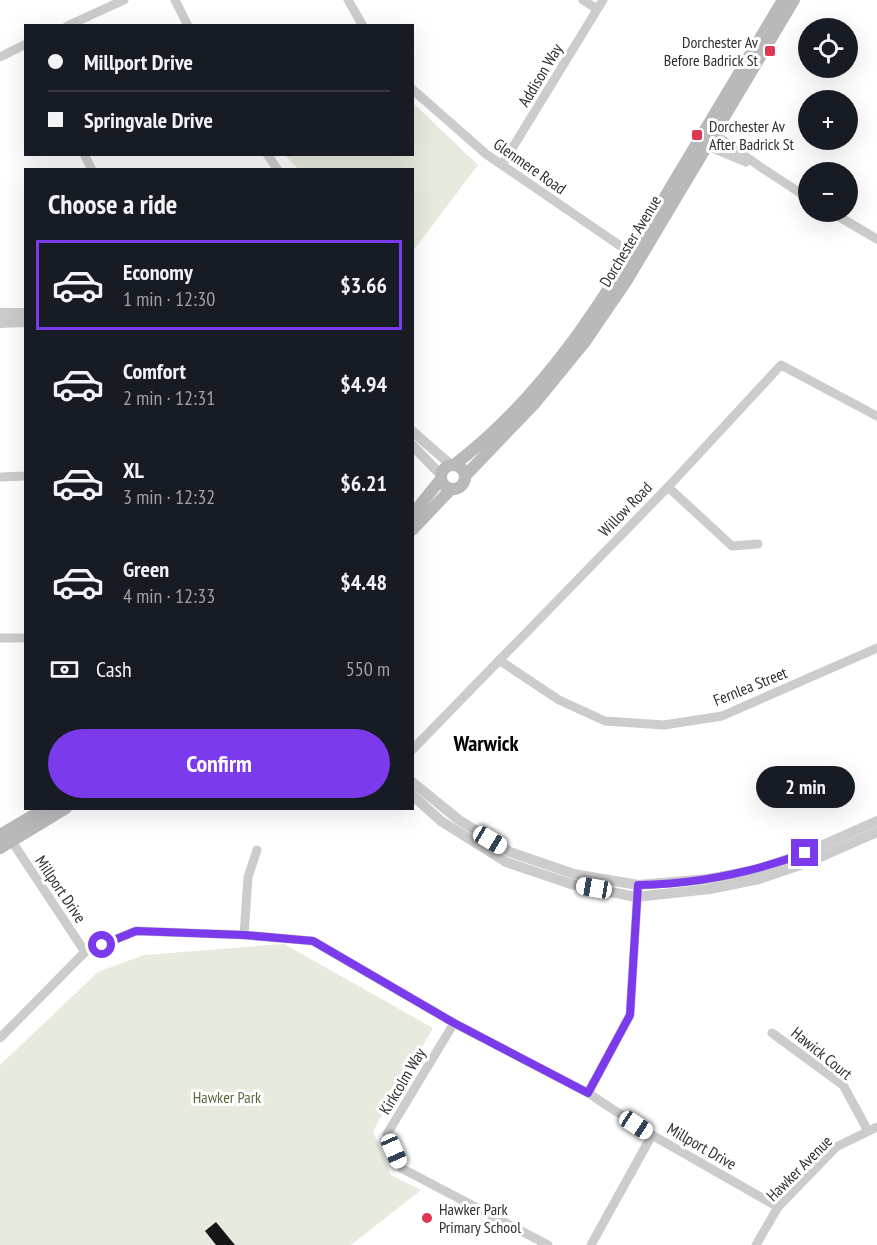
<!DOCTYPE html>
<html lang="en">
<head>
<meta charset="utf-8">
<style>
	:root { --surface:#171b24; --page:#20242c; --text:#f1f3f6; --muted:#9ea1a6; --line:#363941; --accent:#7c3aed }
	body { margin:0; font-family:"PT Sans Narrow",sans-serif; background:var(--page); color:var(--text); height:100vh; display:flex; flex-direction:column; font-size:22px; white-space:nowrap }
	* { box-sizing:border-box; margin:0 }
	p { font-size:20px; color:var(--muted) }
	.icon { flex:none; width:33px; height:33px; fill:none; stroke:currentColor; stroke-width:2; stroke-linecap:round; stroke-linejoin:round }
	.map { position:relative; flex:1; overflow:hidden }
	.panel { position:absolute; left:24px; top:168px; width:390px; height:642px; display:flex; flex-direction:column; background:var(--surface); border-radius:0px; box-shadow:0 6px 24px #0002 }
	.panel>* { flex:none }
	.banner { position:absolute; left:24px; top:24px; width:390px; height:132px; border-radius:0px; box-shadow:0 6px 24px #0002; display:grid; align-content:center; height:132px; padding:0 24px; background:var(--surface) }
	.fabs { position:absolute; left:798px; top:18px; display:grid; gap:12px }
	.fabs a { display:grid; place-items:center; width:60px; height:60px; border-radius:50%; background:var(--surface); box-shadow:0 6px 24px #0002; font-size:30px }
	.end { position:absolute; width:27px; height:27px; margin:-14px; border:8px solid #7c3aed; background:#fff; box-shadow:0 0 0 3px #fff }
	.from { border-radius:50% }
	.bubble { position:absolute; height:42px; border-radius:21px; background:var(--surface); box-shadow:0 6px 24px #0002; font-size:20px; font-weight:700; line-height:42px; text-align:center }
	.car { position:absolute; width:18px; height:36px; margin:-18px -9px; border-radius:8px; box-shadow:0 0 4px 2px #0007; background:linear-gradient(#fff 24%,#345 0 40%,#fff 0 76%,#345 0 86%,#fff 0) }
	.banner b { display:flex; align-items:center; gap:21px; height:57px; font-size:22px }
	.banner b+b { border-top:2px solid var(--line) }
	.banner i { width:15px; height:15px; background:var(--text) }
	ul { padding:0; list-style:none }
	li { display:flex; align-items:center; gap:18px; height:90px; margin:0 12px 9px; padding:0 12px; border:3px solid transparent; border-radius:0px }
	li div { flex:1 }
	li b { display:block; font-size:22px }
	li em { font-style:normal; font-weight:700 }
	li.selected { border-color:var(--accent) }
	li>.icon { width:54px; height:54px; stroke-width:1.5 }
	h2 { padding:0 24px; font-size:27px; line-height:72px }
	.pay { display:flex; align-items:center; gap:15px; height:66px; padding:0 24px; font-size:22px }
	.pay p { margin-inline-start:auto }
	.action { display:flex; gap:12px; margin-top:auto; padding:12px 24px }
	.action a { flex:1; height:69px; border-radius:36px; background:var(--accent); color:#fff; font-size:24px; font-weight:700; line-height:69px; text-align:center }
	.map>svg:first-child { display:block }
	.green { fill:#e6ebdd }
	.building { fill:#161616 }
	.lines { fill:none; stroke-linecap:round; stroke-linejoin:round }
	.minor { stroke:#ccc; stroke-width:9 }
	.tertiary { stroke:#ccc; stroke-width:10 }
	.secondary { stroke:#b9b9b9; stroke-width:12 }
	.route { stroke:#7c3aed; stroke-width:8 }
	.poi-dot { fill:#de3853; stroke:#fff; stroke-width:2 }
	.labels { text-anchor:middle; stroke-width:6; stroke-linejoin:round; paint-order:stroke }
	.poi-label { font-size:16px; fill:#2f2f2f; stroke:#fff; text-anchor:start }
	.street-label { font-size:16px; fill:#2f2f2f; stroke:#fff }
	.park-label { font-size:16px; fill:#56693e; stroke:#fff }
	.district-label { font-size:22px; font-weight:bold; fill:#000; stroke:#fff }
</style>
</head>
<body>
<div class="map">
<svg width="877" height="1245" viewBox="0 0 877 1245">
	<rect width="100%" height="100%" fill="#fff"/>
	<g class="green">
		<polygon points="413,103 478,165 413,251 412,170 298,169 285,155 412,154"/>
		<polygon points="284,944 433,1028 373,1131 391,1175 421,1190 351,1245 0,1245 0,1065 98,972 144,955"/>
	</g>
	<polygon class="building" points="216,1222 235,1245 216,1245 205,1231"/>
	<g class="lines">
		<g class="minor">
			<polyline points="175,0 188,26"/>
			<polyline points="348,0 363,26"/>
			<polyline points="583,0 597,9"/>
			<polyline points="67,26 124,0"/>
			<polyline points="0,57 26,44"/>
			<polyline points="412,89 486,154 635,256"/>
			<polyline points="709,130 762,168 808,198"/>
			<polyline points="703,144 746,162"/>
			<polyline points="84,154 92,170"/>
			<polyline points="267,154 278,170"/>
			<polyline points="502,165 603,0"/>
			<polyline points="831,212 877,239"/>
			<polyline points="0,477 26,476"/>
			<polyline points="668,487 732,546 758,544"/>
			<polyline points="0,638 26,638"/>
			<polyline points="499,660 559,700 605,721 664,725 722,716 877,648"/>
			<polyline points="412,750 668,487 781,365 877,416"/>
			<polyline points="9,837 85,952 136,931 244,935 313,941 454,1023 588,1093 652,1135 778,1207"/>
			<polyline points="244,935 248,877 257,850"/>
			<polyline points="454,1023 387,1134 401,1168 548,1245"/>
			<polyline points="772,1033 843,1085 868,1131"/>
			<polyline points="0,1038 85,952"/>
			<polyline points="588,1093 630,1015 638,885"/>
			<polyline points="591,1245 652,1135"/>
			<polyline points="756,1245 778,1207 836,1147 877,1127"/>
		</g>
		<g class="tertiary">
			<polyline points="0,313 26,313"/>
			<polyline points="0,323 26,322"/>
			<polyline points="412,431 451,465"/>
			<polyline points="412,445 441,475"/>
			<polyline points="412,782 459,820 510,852 574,874 638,885 708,879 756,870 805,853 877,821"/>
			<polyline points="412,795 441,821 506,862 571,884 636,897 710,889 759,879 809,862 877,832"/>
		</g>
		<g class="secondary">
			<circle cx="453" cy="477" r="12"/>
			<path d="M454 465C547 394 608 294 666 195 705 130 744 65 783 0"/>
			<polyline points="465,476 535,403 584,343 627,280 794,0"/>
			<polyline points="412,515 441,479"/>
			<polyline points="412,530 451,489"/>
			<polyline points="0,835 46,808"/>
			<polyline points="0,848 66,808"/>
		</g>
	</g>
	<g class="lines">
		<path class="route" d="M102 945 136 931 244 935 313 941 454 1023 588 1093 630 1015 638 885C695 884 751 873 805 853"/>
	</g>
	<g class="poi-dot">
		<rect x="764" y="45" width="12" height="12" rx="3"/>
		<rect x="691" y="129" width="12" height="12" rx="3"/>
		<circle cx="427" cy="1218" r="6"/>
	</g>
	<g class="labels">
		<g class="poi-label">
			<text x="758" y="48" text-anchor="end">Dorchester Av<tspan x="758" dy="18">Before Badrick St</tspan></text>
			<text x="709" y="132">Dorchester Av<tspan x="709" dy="18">After Badrick St</tspan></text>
			<text x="439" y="1215">Hawker Park<tspan x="439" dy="18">Primary School</tspan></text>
		</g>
		<g class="street-label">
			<text transform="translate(540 75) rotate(-59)" y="6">Addison Way</text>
			<text transform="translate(530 166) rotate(35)" y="6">Glenmere Road</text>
			<text transform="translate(630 241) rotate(-59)" y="6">Dorchester Avenue</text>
			<text transform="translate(625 509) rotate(-46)" y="6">Willow Road</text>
			<text transform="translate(750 686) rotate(-22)" y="6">Fernlea Street</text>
			<text transform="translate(61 889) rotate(56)" y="6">Millport Drive</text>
			<text transform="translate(822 1053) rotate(39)" y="6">Hawick Court</text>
			<text transform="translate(402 1081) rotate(-59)" y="6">Kirkcolm Way</text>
			<text transform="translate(702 1146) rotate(30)" y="6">Millport Drive</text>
			<text transform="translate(799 1168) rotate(-45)" y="6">Hawker Avenue</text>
		</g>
		<g class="park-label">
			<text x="227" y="1103">Hawker Park</text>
		</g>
		<g class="district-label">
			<text x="486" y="751">Warwick</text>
		</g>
	</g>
</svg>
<div class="fabs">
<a><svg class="icon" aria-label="locate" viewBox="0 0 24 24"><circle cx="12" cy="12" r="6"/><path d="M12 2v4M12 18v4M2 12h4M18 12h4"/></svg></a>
<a>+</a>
<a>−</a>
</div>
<i class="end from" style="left:102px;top:945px"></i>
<i class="end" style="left:805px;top:853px"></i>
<div class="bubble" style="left:756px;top:766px;width:99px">2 min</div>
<i class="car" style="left:490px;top:840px;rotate:121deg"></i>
<i class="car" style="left:594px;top:888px;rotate:280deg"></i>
<i class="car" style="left:636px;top:1125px;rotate:123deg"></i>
<i class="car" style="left:394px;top:1151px;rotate:156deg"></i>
<div class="banner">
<b><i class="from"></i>Millport Drive</b>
<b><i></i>Springvale Drive</b>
</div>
<section class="panel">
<h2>Choose a ride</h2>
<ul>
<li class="selected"><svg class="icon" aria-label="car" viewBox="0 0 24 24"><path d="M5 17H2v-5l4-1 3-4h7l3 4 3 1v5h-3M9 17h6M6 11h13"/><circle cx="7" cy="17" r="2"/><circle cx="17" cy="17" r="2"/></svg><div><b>Economy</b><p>1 min · 12:30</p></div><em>$3.66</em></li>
<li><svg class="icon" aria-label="car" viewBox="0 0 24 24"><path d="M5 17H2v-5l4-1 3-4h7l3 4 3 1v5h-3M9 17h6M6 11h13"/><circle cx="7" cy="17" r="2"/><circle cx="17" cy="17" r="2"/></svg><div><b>Comfort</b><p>2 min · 12:31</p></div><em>$4.94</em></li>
<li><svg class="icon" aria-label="car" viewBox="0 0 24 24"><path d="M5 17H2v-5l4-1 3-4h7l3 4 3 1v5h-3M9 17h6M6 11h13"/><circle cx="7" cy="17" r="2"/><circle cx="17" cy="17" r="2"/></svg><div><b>XL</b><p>3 min · 12:32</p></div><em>$6.21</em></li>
<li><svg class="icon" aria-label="car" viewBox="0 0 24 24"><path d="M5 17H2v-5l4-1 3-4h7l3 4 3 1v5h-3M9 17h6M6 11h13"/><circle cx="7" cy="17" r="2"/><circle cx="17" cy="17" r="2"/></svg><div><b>Green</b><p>4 min · 12:33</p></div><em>$4.48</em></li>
</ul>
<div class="pay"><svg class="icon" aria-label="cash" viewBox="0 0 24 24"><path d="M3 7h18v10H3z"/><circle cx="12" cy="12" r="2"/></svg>Cash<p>550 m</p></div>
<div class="action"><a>Confirm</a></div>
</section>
</div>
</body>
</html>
